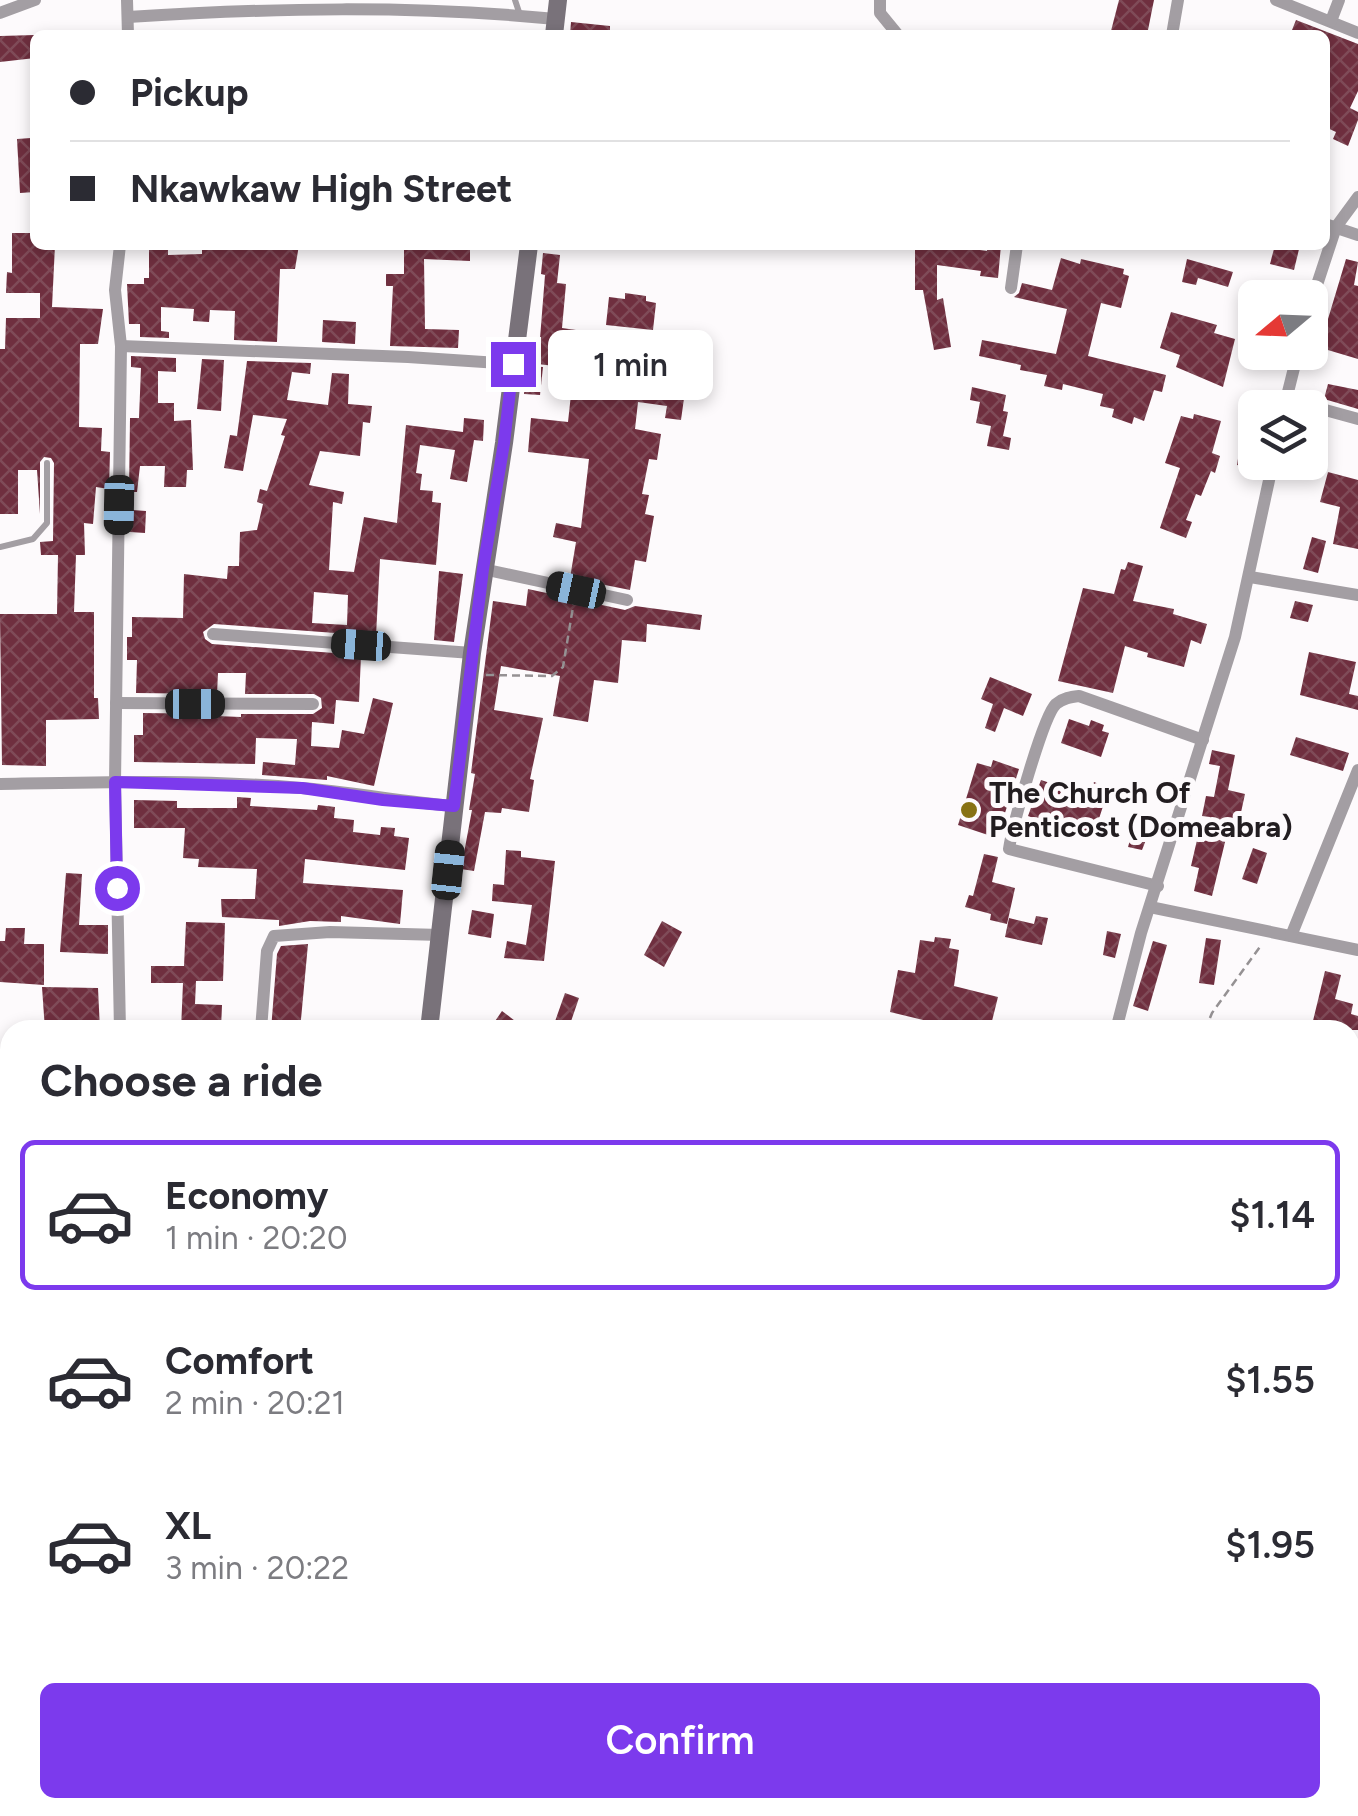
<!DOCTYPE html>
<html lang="en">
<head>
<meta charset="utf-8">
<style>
	:root { --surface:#fff; --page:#f2f2f3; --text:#2b2b33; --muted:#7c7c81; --line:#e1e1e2; --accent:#7c3aed }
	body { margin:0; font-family:Figtree,sans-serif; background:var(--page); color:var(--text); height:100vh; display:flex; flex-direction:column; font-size:38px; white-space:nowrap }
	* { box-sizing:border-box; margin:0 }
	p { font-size:32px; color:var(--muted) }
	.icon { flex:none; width:55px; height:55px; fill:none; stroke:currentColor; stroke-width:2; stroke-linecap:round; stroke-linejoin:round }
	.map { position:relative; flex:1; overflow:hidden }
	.sheet { position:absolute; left:0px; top:1020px; width:1360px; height:798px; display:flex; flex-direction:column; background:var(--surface); border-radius:30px 30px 0 0; box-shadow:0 5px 15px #0003 }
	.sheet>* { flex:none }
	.hud { position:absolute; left:30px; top:30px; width:1300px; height:220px; border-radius:15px; box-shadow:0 5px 15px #0003; display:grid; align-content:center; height:220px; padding:0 40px; background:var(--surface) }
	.needle { width:65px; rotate:251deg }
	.buttons { position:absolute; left:1238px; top:280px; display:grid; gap:20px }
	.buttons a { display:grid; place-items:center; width:90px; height:90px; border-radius:15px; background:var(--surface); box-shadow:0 5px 15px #0003; font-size:50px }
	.end { position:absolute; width:45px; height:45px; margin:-22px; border:12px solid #7c3aed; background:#fff; box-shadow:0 0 0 5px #fff }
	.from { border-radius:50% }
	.bubble { position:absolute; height:70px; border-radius:15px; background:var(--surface); box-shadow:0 5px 15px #0003; font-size:32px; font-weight:600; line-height:70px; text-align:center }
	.car { position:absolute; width:30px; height:60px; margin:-30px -15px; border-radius:12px; box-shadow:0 0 8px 2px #0007; background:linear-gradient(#222 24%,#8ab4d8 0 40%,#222 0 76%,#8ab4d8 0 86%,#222 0) }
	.hud b { display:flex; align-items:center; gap:35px; height:95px; font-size:38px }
	.hud b+b { border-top:2px solid var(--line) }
	.hud i { width:25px; height:25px; background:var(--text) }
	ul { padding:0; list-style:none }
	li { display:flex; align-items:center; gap:30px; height:150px; margin:0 20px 15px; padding:0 20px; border:5px solid transparent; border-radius:15px }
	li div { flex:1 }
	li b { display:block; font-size:38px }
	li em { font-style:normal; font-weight:600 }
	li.selected { border-color:var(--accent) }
	li>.icon { width:90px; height:90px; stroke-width:1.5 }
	h2 { padding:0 40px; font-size:45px; line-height:120px }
	.action { display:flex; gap:20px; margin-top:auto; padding:20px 40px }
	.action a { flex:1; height:115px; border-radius:15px; background:var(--accent); color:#fff; font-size:40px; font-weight:600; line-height:115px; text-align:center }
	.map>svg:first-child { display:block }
	.building { fill:url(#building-cross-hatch); fill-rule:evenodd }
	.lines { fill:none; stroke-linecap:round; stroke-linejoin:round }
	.path { stroke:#959193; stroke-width:2.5; stroke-dasharray:8 5; stroke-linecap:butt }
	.lane { stroke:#a39ea3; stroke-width:6 }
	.street { stroke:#a39ea3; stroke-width:12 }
	.secondary { stroke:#79727a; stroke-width:18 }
	.route { stroke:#7c3aed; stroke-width:12 }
	.poi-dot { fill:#887214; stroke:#fdfafc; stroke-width:4 }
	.labels { text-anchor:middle; stroke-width:10; stroke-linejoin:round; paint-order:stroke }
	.poi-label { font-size:30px; font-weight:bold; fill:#221d20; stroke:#fdfafc; text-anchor:start }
</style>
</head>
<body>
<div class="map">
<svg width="1358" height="1816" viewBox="0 0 1358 1816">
	<defs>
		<pattern id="building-cross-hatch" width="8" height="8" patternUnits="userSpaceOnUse" patternTransform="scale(2.5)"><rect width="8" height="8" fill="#6f2f3f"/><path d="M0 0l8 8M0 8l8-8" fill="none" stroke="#7f4b58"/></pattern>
	</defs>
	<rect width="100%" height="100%" fill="#fdfafc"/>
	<g class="building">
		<polygon points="1119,0 1154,0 1147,35 1111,31"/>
		<polygon points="1296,20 1358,44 1358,91 1350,108 1358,112 1358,120 1348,146 1333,139 1336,132 1325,127 1325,35 1290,35"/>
		<polygon points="571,22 610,26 610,35 570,35"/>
		<polygon points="35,35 35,58 0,62 0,36"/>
		<polygon points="31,138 31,144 35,144 35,192 20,193 17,139"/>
		<polygon points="12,233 35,233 35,245 55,245 52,307 103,309 98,344 80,344 79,427 102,428 101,451 110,452 109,489 96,487 93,524 84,523 85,555 76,555 74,612 94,612 94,698 98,698 99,719 46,720 46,766 2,765 0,614 57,614 58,555 41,555 40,542 53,541 54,463 51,458 44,457 40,462 40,514 37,470 18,470 18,514 0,514 0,349 5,349 6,318 40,318 40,293 6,293 7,272 12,273"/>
		<polygon points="149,245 168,245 168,255 202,254 202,245 299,245 295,269 280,269 277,342 234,340 235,311 210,310 209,322 193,321 194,309 161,307 161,331 169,332 169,338 140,337 140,324 129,324 127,284 144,284 144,278 149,278"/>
		<polygon points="404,245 470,245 470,261 424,259 425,329 459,330 458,348 390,346 393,286 386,286 386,274 404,274"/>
		<polygon points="944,245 987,251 988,245 1001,245 998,278 980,276 981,271 937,265 937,300 943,298 951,347 934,350 923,290 915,290 915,249 944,249"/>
		<polygon points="1275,245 1300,245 1294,270 1270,264"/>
		<polygon points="543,253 560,255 557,283 566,284 562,328 576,330 574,343 565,342 562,367 538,364 545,275 541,274"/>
		<polygon points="1061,258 1080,264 1081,259 1124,269 1123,274 1129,276 1121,308 1101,303 1088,356 1166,375 1162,392 1154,390 1144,421 1134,417 1132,424 1112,417 1114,409 1100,406 1103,394 1063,384 1062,390 1044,386 1047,375 1020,370 1021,365 979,356 982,340 1056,354 1067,309 1014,297 1019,293 1022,283 1052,290"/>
		<polygon points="1187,259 1233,272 1228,287 1198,278 1196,285 1182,282"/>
		<polygon points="1346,259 1358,262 1354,285 1358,286 1358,359 1311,345 1316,327 1325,329"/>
		<polygon points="625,293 646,296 646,301 656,303 653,330 606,325 609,297 625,299"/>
		<polygon points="1171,312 1217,325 1214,333 1235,339 1223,387 1176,367 1180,355 1160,348"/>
		<polygon points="323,320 356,322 355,344 322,342"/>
		<polygon points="131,356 176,358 176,372 158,371 158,403 174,403 174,421 191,420 193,470 187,470 186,487 164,487 165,466 140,466 137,492 129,492 130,418 139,418 141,368 131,367"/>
		<polygon points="202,359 224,360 221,411 197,409"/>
		<polygon points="668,359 689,362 681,420 665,418 667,406 638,402 635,429 661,434 657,460 649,459 642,494 649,495 645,514 654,516 646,562 635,560 630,590 570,578 576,542 553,537 556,523 581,528 589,459 528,452 531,418 568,422 573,376 665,386"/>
		<path d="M247 361 311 363 310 374 292 372 287 400 328 405 332 373 349 374 348 404 372 406 370 423 363 422 360 456 320 451 309 485 344 492 342 504 333 502 329 570 354 572 364 517 397 523 406 425 463 432 464 418 484 420 483 441 474 440 467 482 450 479 455 450 420 445 416 473 422 474 420 490 433 491 432 502 441 503 436 565 380 559 376 636 214 624 203 632 205 639 212 644 361 655 359 702 336 700 334 724 312 722 311 746 339 748 342 730 364 734 373 698 393 703 374 786 327 776V780L262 775 263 762 295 765 297 739 256 738 255 764 134 762V735H143V713L216 714V716L241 717V714H313L322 708 321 698 314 694H245L246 673H218L217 694 136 693 137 660H127V637H132V617L183 618 184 574 227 579 228 566H239L240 532 257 530 263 504 257 502 260 489 267 491 285 436 281 435 287 419 253 415 243 471 224 468 230 435 237 436ZM314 592 348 595 347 625 312 623Z"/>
		<polygon points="527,366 543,367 540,395 524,394"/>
		<polygon points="1328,384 1358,390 1358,409 1324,399"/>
		<polygon points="972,387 1006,395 1003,411 1008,412 1003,436 1011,438 1009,450 987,446 991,426 976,423 980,402 970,400"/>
		<polygon points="1248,395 1255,396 1255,450 1251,468 1237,465"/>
		<polygon points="1194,414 1221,421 1212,453 1220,456 1215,473 1211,471 1201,496 1196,494 1186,520 1192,522 1186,538 1160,528 1180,468 1165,463 1181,416 1193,419"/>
		<polygon points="1328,472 1358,480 1358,549 1333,544 1340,507 1320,502"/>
		<polygon points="132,510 146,511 145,533 130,532"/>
		<polygon points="1312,537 1326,541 1318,573 1303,569"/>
		<polygon points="1128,562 1143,566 1133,601 1174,609 1173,614 1207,624 1201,644 1191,640 1184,667 1147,657 1148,653 1125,646 1113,693 1058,681 1083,588 1114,594 1121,569 1125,570"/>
		<polygon points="439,571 463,574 454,642 434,640"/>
		<polygon points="528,589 625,610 635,606 702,615 700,630 647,624 646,642 622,640 618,683 594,680 588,722 553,716 560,676 501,666 494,710 543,718 530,779 534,780 529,812 502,808 501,813 485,812 474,871 461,869 472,810 469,810 475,774 471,773 493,601 526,606"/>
		<polygon points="1295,601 1313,605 1308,622 1290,618"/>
		<polygon points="1309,652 1356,662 1349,694 1358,696 1358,710 1300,695"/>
		<polygon points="990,677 1032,694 1023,716 1004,708 995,732 985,728 993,704 981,699"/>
		<polygon points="1069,719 1089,726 1091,720 1104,725 1102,731 1109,733 1101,757 1061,743"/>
		<polygon points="1296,737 1349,753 1343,771 1290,755"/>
		<polygon points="1212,750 1235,755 1228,790 1245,794 1235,840 1226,838 1212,896 1194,891 1199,868 1191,866 1197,840 1204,842 1210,817 1202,816 1206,796 1214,797 1220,766 1209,764"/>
		<polygon points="993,760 1019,769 997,838 958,825 977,763 991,767"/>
		<polygon points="1041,780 1089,796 1094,782 1109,788 1092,840 1077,834 1079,828 1046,817 1044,822 1028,816"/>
		<polygon points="237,797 251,798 250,806 317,810 318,805 335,807 334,818 354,820 353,832 380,835 381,827 395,828 394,836 409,838 405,870 305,859 303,883 403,890 400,924 341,916 341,922 310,921 279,926 279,920 222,917 221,899 255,899 257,869 198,867 199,859 183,858 185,828 134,828 134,800 177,801 177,808 237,808"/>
		<polygon points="1135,823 1151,827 1142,850 1128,847"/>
		<polygon points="1253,848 1267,853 1257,884 1242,879"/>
		<polygon points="506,850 521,851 521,857 555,861 544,961 504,958 507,941 526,945 532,905 492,901 493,884 504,885"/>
		<polygon points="984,854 998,857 992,882 1015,888 1007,924 990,920 991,914 965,907 969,895 973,896"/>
		<polygon points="66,873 82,874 79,925 108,925 108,954 60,952"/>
		<polygon points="472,910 494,914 491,938 468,934"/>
		<polygon points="1036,916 1048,918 1042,945 1005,937 1009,918 1034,924"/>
		<polygon points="662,921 682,932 664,967 644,955"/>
		<polygon points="186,922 225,923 223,981 196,981 195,1004 222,1005 221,1030 181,1030 183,983 151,983 151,966 184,966"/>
		<polygon points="6,928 25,928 24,944 44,944 44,985 0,982 0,941 5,941"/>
		<polygon points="1107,931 1121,934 1115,958 1103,955"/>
		<polygon points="935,937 951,939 949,948 959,950 954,986 998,997 992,1021 987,1020 985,1025 980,1024 979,1030 947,1030 948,1026 890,1012 898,970 915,973 920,940 934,942"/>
		<polygon points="1206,938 1221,940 1214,985 1199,983"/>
		<polygon points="1153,941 1167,945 1148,1011 1133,1006"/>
		<polygon points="308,944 300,1030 271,1030 277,954 281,946"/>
		<polygon points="1325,971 1341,975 1335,999 1353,1004 1351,1014 1358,1016 1358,1030 1332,1030 1312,1025"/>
		<polygon points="42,987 98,988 100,1030 45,1030"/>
		<polygon points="565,993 579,998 568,1030 552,1030"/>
		<polygon points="502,1011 527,1030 489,1030"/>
	</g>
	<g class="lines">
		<g class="path">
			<polyline points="486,675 552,676 563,667 574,601"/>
			<polyline points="1205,1030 1212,1013 1262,944"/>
		</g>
		<g class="lane">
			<polyline points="515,0 520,15"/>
			<polyline points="0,547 33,539 47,523 47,463"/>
		</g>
		<g class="street">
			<polyline points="127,0 128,35"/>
			<polyline points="880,0 880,13 898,35"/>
			<polyline points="1276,0 1358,33"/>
			<polyline points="0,13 35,0"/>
			<path d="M128 17C271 8 413 5 556 19"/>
			<polyline points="1331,21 1339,0"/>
			<polyline points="1172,35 1178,0"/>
			<polyline points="1325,224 1358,235"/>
			<polyline points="1011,288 1017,245"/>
			<polyline points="1310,306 1336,227 1358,197"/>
			<polyline points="121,346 408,357 513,364"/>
			<polyline points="1285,399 1358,419"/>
			<polyline points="1284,408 1298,352"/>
			<polyline points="483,569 627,600"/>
			<polyline points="1250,577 1358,595"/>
			<polyline points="213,634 472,653"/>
			<polyline points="116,703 313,704"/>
			<path d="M0 784C100 782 202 779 301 788 352 792 403 802 454 806"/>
			<path d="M1158 886 1009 849C1012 828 1043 716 1056 704 1063 698 1071 697 1079 696L1203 740"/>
			<polyline points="1150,907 1358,950"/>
			<polyline points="1291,936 1358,770"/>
			<polyline points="120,1030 115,782 121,346 115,290 120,245"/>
			<polyline points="261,1030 267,951 274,936 330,932 441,935"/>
			<polyline points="1116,1030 1141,933 1235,637 1273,462"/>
			<polyline points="1350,1121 1358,1124"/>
			<polyline points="0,1287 10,1299"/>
			<polyline points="1350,1310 1358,1312"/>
			<polyline points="1350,1484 1358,1487"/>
			<polyline points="1350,1654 1358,1656"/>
			<polyline points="923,1816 926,1808"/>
		</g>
		<g class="secondary">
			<polyline points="554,35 558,0"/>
			<polyline points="429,1030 472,653 504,443 529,245"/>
			<polyline points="0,1491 10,1489"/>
		</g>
	</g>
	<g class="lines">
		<polyline class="route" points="117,888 115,782 302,788 383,800 454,806 483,569 504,443 513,364"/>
	</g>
	<circle class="poi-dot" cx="969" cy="810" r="10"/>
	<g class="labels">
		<g class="poi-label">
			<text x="989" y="803">The Church Of<tspan x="989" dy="34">Penticost (Domeabra)</tspan></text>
		</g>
	</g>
</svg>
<div class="buttons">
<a><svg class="needle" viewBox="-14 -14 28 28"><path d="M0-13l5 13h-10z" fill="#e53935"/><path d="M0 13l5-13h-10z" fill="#7c7c81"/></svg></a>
<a><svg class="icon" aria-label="layers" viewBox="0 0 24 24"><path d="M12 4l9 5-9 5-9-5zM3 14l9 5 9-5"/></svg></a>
</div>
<i class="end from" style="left:117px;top:888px"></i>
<i class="end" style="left:513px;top:364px"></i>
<div class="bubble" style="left:548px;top:330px;width:165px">1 min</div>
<i class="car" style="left:119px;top:505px;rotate:181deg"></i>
<i class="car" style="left:576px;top:590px;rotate:282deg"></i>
<i class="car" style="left:361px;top:645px;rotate:274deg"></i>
<i class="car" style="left:195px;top:704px;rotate:90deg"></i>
<i class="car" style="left:448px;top:870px;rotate:6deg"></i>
<div class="hud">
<b><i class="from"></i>Pickup</b>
<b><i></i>Nkawkaw High Street</b>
</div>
<section class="sheet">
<h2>Choose a ride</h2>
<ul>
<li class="selected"><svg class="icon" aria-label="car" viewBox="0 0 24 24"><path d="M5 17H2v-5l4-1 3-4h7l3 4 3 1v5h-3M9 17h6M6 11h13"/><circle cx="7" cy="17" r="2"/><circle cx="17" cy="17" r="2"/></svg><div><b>Economy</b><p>1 min · 20:20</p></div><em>$1.14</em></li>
<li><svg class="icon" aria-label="car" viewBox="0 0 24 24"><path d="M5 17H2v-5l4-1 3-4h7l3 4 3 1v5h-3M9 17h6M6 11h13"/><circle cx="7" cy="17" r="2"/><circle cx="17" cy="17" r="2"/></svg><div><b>Comfort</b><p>2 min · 20:21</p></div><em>$1.55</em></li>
<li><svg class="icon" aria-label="car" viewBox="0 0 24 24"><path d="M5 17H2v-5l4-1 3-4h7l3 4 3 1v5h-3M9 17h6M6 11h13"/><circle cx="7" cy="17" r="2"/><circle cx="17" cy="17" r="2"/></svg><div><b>XL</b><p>3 min · 20:22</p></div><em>$1.95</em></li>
</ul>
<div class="action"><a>Confirm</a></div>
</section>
</div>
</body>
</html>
